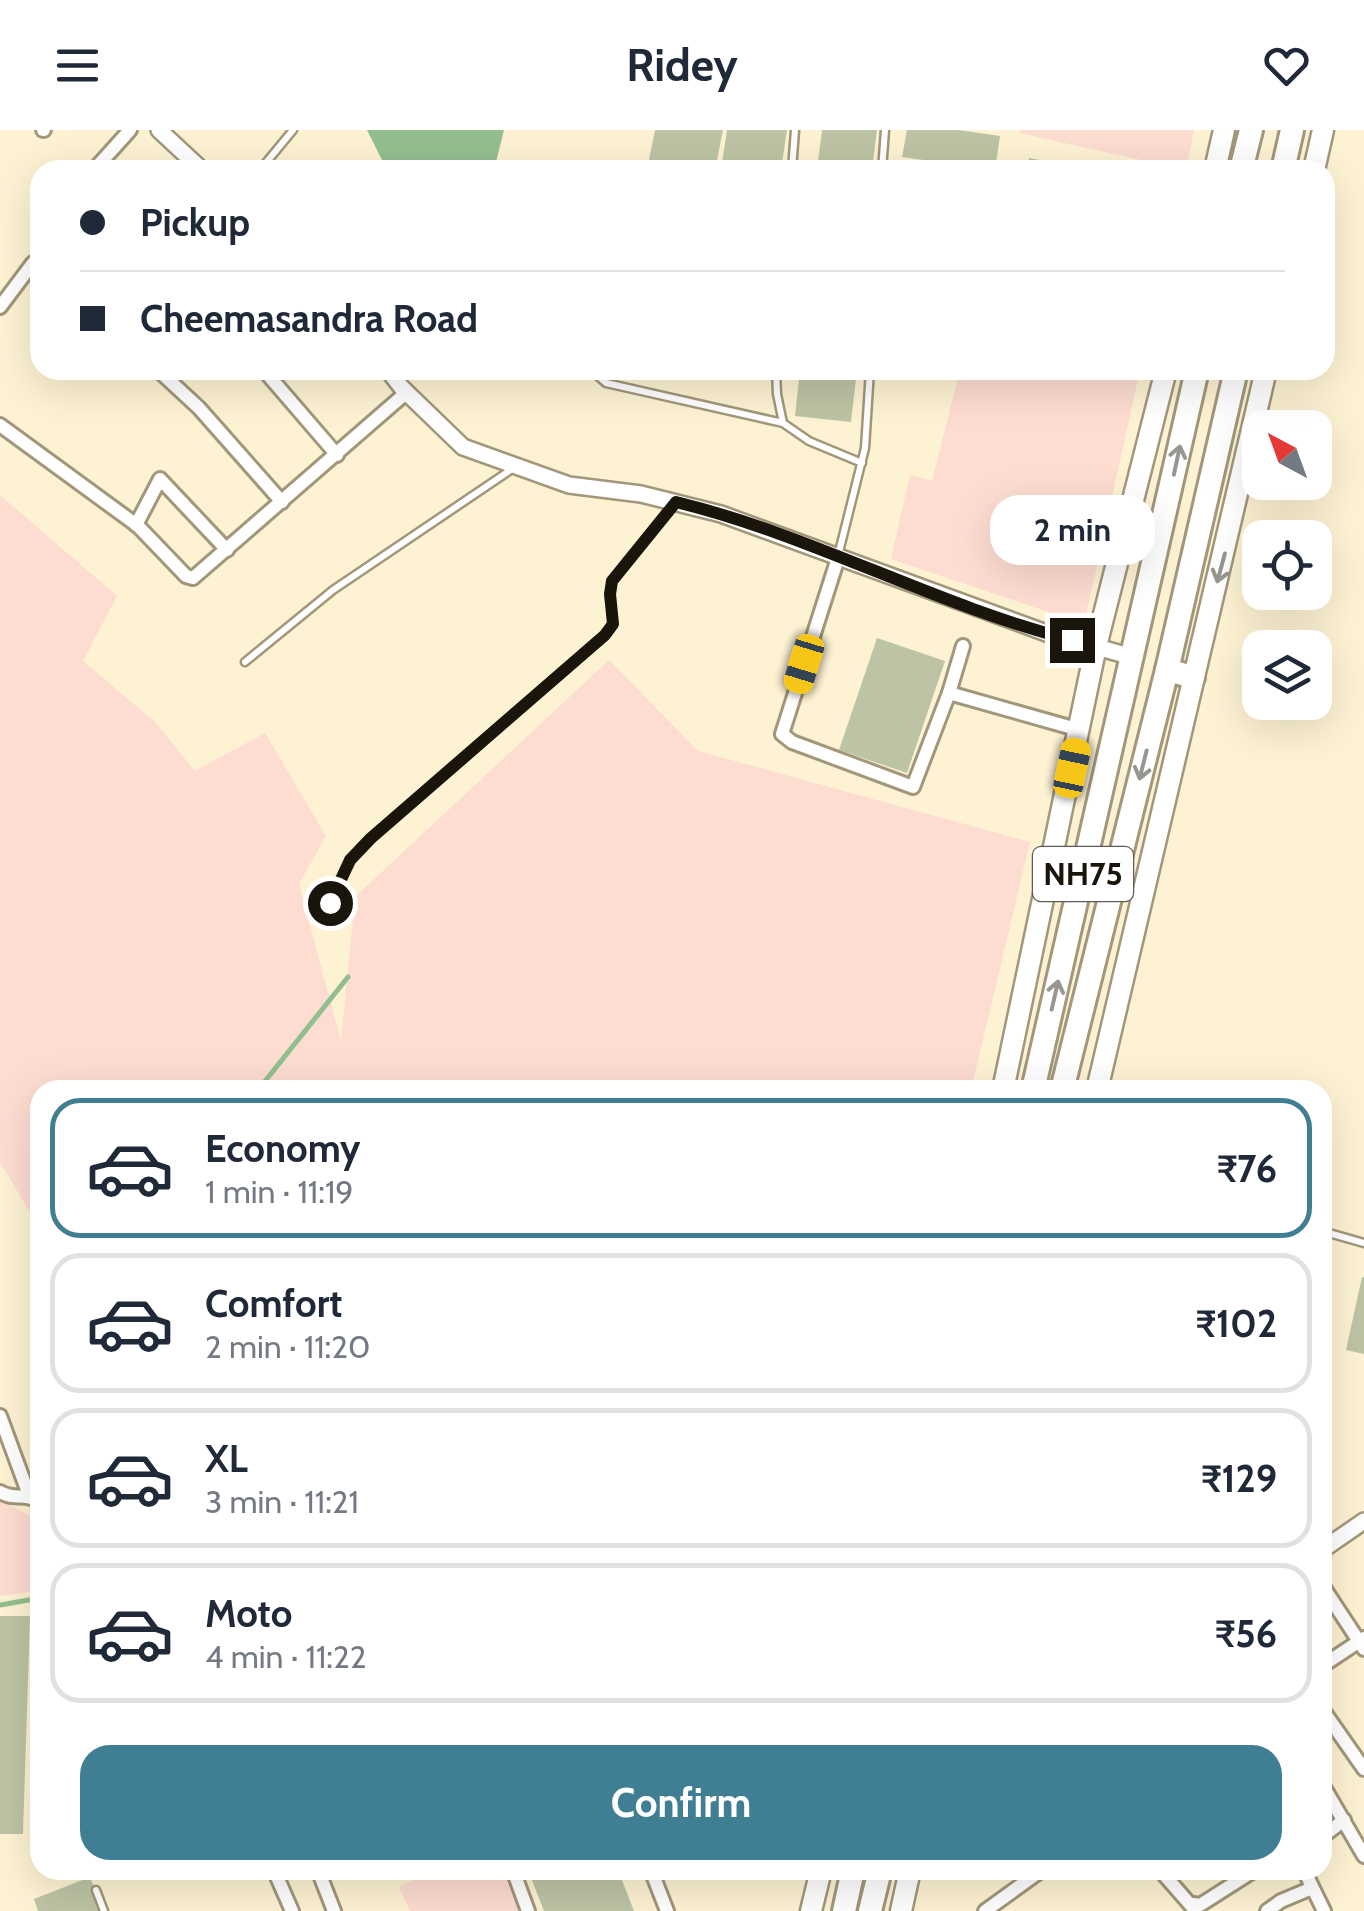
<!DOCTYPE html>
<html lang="en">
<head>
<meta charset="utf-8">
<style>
	:root { --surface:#fff; --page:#f2f2f3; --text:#1f2937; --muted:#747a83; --line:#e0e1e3; --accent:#3f7e93 }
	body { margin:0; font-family:Cabin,sans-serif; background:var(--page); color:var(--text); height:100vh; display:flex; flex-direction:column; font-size:38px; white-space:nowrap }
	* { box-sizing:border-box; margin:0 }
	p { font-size:32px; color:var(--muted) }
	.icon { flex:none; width:55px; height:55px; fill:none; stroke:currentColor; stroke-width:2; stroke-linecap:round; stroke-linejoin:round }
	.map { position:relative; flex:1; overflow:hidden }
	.sheet { position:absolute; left:30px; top:950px; width:1302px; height:800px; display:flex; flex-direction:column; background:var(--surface); border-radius:30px; box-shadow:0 10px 40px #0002 }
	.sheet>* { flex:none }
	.banner { position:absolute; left:30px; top:30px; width:1305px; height:220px; border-radius:30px; box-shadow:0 10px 40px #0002; display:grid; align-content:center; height:220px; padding:0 50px; background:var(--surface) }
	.needle { width:65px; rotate:319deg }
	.tools { position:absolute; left:1242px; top:280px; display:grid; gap:20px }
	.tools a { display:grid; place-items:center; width:90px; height:90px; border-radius:20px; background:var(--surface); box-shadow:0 10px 40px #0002; font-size:50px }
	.end { position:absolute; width:45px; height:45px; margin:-22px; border:12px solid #19150a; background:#fff; box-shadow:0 0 0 5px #fff }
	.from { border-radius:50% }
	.bubble { position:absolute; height:70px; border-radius:30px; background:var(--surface); box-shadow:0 10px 40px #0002; font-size:32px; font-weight:700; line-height:70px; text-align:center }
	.car { position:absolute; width:30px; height:60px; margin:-30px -15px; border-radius:12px; box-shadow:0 0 8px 2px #0007; background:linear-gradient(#f5c518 24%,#345 0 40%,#f5c518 0 76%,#345 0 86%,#f5c518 0) }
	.banner b { display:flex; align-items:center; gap:35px; height:95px; font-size:38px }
	.banner b+b { border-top:2px solid var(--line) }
	.banner i { width:25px; height:25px; background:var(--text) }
	ul { padding:18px 0 0; list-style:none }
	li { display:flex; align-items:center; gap:30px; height:140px; margin:0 20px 15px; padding:0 30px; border:5px solid var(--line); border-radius:30px }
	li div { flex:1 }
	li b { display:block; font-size:38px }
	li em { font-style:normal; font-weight:700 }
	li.current { border-color:var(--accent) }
	li>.icon { width:90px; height:90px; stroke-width:1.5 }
	.button { display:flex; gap:20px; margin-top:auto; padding:20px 50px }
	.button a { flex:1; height:115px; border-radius:30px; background:var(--accent); color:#fff; font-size:40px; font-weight:700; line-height:115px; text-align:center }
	header { display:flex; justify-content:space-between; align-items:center; height:130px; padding:0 50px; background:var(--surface); font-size:45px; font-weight:700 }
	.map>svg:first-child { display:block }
	.green { fill:#fddcd1 }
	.water { fill:#93bf90 }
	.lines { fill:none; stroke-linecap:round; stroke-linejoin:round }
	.stream { stroke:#93bf90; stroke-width:5 }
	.building { fill:#bdc4a5 }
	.service-casing { stroke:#a2977a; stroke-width:11 }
	.minor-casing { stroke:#a2977a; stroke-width:18 }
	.tertiary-casing { stroke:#a2977a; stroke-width:20 }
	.primary-casing { stroke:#a2977a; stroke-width:25 }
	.trunk-casing { stroke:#a2977a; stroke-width:28 }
	.service { stroke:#fff; stroke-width:6 }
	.minor { stroke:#fff; stroke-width:12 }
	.tertiary { stroke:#fff; stroke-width:15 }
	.primary { stroke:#fff; stroke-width:20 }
	.trunk { stroke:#fff; stroke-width:22 }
	.oneway { stroke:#989691 }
	.route { stroke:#19150a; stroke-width:12 }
	.labels { text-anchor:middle; stroke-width:10; stroke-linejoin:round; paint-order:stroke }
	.shield { fill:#fff; stroke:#5e5b54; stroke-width:2.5 }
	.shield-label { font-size:32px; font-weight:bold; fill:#19150a }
</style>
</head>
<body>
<header><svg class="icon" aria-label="menu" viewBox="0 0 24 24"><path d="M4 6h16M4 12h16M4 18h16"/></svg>Ridey<svg class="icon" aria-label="heart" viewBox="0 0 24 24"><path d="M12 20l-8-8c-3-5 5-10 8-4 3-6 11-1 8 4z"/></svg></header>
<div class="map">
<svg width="1364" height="1781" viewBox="0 0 1364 1781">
	<rect width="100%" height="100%" fill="#fdf2d2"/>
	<g class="green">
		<polygon points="1021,0 1194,0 1186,40 1020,3"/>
		<polygon points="960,240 1140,240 1084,494 891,429 910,345 932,351"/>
		<polygon points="0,365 117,466 83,531 156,593 195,641 265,603 326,706 299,754 341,911 355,767 609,530 698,621 1030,712 971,960 639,960 622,953 617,960 40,960 40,1099 0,1032"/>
		<polygon points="0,1370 40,1391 39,1461 0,1466"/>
		<polygon points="434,1740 506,1740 522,1781 410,1781 399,1757"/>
	</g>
	<polygon class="water" points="367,0 504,0 494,40 387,40"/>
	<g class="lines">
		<g class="stream">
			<polyline points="258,960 348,847"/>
			<polyline points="0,1475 40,1468"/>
		</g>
	</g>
	<g class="building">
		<polygon points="655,0 723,0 715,40 647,40"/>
		<polygon points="727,0 787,0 781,40 721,40"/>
		<polygon points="822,0 877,0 872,40 817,40"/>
		<polygon points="907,0 958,0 1000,6 995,40 902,27"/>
		<polygon points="1029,28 1050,32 1048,40 1027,40"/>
		<polygon points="800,240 857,240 851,292 795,286"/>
		<polygon points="877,508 945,531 907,643 839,620"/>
		<polygon points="1362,1147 1364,1147 1364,1224 1346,1220"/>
		<polygon points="0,1486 30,1486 23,1704 0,1704"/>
		<polygon points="528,1740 618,1740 634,1781 544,1781"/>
		<polygon points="90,1747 103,1781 38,1781 34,1769"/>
	</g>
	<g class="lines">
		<defs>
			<g id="service">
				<polyline points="260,40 293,0"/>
				<polyline points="792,40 795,0"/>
				<polyline points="882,40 885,0"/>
				<polyline points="591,240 606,253 783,293"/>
				<polyline points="776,240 777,264 783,293 809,311 862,333"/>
				<polyline points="838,426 865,318 870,240"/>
				<polyline points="245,532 333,460 515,337"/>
				<polyline points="330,773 351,730 371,709 605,505 613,494 610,464 612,451 674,374"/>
				<polyline points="1322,1101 1364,1113"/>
				<polyline points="96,1760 104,1781"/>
			</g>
			<g id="minor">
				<polyline points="43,0 44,0"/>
				<polyline points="94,40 130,0"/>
				<polyline points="0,177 33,133 40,132"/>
				<polyline points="158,240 199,278 282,372"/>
				<polyline points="269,246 337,325"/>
				<polyline points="0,295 138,396 186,446 193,448 407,262"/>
				<polyline points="136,395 160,349 227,420"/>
				<polyline points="838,428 782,604 792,612 913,657 949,563 1080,600"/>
				<polyline points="949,563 963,516"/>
				<polyline points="0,1286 29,1365"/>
				<path d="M0 1362C15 1371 24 1362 40 1372"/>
				<polyline points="1322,1455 1364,1519"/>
				<polyline points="1322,1536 1364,1508"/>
				<polyline points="1322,1579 1364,1639"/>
				<polyline points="1322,1654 1364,1726"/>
				<polyline points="1322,1707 1344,1690"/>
				<polyline points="274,1740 292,1781"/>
				<polyline points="318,1740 334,1781"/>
				<polyline points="513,1740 528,1781"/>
				<polyline points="651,1740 667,1781"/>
				<polyline points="1160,1740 1194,1779"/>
				<polyline points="1304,1740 1324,1781"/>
				<polyline points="1193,1774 1200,1775 1255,1740"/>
				<polyline points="985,1781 1042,1740"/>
				<polyline points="1267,1781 1281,1771 1312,1758"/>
			</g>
			<g id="tertiary">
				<polyline points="159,0 202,40"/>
				<polyline points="388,240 402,258 463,317 569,355 641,364 721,384 1049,504 1133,527"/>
				<polyline points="1322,1420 1364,1391"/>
			</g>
			<g id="primary">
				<polyline points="1215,40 1224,0"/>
				<polyline points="1314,40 1323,0"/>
				<polyline points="1003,960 1096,516 1166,240"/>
				<polyline points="1097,960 1266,240"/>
				<polyline points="811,1781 821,1740"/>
				<polyline points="901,1781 910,1740"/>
			</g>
			<g id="trunk">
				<polyline points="1241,40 1251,0"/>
				<polyline points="1283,40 1292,0"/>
				<polyline points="1167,540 1193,547"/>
				<polyline points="1033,960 1197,240"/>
				<polyline points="1062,960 1167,540 1236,240"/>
				<polyline points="844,1781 853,1740"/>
				<polyline points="870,1781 880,1740"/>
			</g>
		</defs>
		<use href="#service" class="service-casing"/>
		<use href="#minor" class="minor-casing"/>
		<use href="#tertiary" class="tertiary-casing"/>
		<use href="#primary" class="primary-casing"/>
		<use href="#trunk" class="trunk-casing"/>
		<use href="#service" class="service"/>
		<use href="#minor" class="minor"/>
		<use href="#tertiary" class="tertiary"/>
		<use href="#primary" class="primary"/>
		<use href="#trunk" class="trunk"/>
	</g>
	<defs><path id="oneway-shaft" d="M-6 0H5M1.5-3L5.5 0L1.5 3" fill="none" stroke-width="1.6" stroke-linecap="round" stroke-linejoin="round" transform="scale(2.5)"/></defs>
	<g class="oneway">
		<use href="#oneway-shaft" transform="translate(1177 330) rotate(-78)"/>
		<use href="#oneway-shaft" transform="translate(1221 438) rotate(105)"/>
		<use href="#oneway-shaft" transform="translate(1143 635) rotate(104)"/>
		<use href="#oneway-shaft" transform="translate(1055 865) rotate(-77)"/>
	</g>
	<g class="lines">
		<path class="route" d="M330 773 350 730 371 708 605 505 613 494 610 464 612 451 676 372C812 405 937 476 1072 510"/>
	</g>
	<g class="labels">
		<rect class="shield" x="1033" y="717" width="100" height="54" rx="8"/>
		<g class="shield-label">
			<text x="1083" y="755">NH75</text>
		</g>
	</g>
</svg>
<div class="tools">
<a><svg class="needle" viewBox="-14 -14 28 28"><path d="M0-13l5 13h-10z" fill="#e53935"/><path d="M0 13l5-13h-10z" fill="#747a83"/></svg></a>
<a><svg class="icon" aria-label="locate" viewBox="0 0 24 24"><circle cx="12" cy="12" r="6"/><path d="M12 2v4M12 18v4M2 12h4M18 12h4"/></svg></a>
<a><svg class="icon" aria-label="layers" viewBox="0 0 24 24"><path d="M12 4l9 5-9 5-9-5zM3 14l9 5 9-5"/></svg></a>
</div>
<i class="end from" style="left:330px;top:773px"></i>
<i class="end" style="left:1072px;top:510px"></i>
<div class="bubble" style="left:990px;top:365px;width:165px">2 min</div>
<i class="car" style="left:804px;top:534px;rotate:197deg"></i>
<i class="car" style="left:1072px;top:638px;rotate:12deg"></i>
<div class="banner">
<b><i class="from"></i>Pickup</b>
<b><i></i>Cheemasandra Road</b>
</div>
<section class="sheet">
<ul>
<li class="current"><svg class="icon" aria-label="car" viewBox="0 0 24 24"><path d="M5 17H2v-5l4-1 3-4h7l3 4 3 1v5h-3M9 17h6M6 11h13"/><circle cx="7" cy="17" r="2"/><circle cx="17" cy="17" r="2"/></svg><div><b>Economy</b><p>1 min · 11:19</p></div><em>₹76</em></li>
<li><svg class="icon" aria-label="car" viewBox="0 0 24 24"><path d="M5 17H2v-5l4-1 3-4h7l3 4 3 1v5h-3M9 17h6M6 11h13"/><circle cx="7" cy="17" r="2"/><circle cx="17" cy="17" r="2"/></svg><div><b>Comfort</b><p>2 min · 11:20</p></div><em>₹102</em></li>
<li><svg class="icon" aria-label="car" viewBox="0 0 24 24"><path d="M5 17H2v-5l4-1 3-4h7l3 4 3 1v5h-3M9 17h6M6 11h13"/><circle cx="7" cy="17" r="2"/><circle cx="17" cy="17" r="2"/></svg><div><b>XL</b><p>3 min · 11:21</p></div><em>₹129</em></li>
<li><svg class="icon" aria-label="car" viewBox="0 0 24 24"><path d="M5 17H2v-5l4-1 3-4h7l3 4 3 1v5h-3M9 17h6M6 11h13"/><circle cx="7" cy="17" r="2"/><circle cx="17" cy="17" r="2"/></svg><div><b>Moto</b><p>4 min · 11:22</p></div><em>₹56</em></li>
</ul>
<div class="button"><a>Confirm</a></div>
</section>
</div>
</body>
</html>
